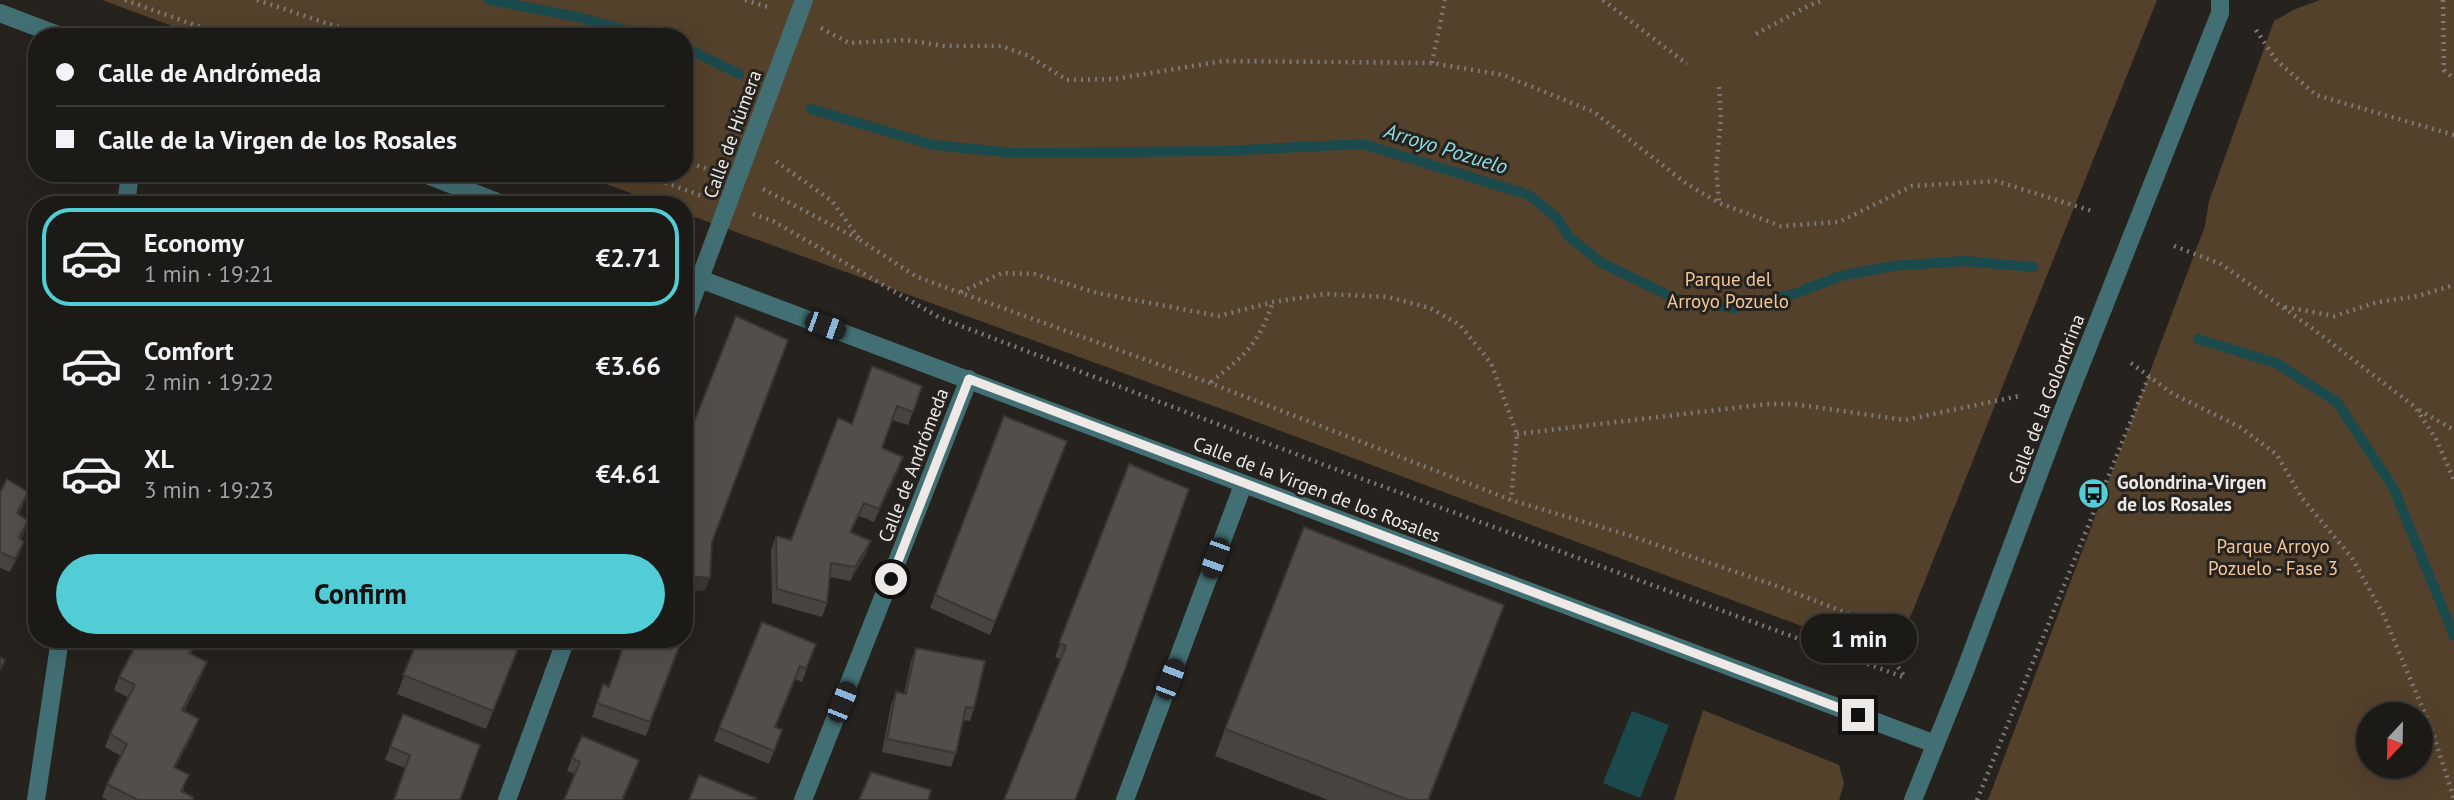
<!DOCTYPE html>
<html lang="en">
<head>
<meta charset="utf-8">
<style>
	:root { --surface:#1c1a16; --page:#25231f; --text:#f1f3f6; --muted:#a0a1a1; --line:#3a3835; --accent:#52ccd5 }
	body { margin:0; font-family:"PT Sans",sans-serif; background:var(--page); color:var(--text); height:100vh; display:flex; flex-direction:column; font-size:26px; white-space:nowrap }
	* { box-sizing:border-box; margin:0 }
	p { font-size:23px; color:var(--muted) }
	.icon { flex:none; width:38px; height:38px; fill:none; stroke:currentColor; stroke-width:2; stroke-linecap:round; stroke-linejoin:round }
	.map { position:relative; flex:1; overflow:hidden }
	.panel { position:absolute; left:28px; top:196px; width:665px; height:452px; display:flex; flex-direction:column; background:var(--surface); border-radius:28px; box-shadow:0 7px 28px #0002,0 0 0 2px var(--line) }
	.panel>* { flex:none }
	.hud { position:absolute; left:28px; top:28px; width:665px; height:154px; border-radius:28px; box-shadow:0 7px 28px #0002,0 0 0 2px var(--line); display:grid; align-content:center; height:154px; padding:0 28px; background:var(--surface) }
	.needle { width:46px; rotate:202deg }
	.fabs { position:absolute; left:2356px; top:702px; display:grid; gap:14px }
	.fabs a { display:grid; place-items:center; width:77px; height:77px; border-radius:50%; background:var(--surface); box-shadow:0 7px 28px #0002,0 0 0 2px var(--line); font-size:35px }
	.end { position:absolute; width:32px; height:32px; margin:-16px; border:9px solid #ece9e6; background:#111; box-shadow:0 0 0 4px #111 }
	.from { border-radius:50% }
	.bubble { position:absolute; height:49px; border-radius:24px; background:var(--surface); box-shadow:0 7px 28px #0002,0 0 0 2px var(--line); font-size:23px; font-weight:700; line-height:49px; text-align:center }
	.car { position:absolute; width:21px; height:42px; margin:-21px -10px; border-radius:9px; box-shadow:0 0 5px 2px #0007; background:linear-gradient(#222 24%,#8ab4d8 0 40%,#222 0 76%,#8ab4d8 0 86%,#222 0) }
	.hud b { display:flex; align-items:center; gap:24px; height:66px; font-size:26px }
	.hud b+b { border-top:2px solid var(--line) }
	.hud i { width:18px; height:18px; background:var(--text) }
	ul { padding:12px 0 0; list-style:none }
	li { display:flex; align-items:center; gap:21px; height:98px; margin:0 14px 10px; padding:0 14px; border:4px solid transparent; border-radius:28px }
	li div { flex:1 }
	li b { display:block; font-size:26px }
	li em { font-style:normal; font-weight:700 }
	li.on { border-color:var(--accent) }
	li>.icon { width:63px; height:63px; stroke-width:1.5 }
	.button { display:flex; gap:14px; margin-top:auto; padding:14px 28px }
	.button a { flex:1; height:80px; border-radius:42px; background:var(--accent); color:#111; font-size:28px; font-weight:700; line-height:80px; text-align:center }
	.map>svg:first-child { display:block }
	.green { fill:#54412c; fill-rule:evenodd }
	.water { fill:#1b4a4d }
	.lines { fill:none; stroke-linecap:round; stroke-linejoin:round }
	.stream { stroke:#1b4a4d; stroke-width:10 }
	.path { stroke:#7d7976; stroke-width:4.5; stroke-dasharray:2 5; stroke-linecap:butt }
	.minor { stroke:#426f73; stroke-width:18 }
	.wall { fill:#47433f }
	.shaded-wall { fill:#3a3733 }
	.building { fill:#534e49; stroke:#3a3733; stroke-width:2 }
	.route { stroke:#ece9e6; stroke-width:9 }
	.labels { text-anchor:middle; stroke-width:6; stroke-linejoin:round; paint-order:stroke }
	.street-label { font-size:19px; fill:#ece9e6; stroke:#26221e }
	.park-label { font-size:19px; fill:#f4c898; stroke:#26221e }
	.poi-label { font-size:19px; font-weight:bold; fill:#ece9e6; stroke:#26221e; text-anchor:start }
	.water-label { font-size:21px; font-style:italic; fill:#8bdde3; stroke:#26221e }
</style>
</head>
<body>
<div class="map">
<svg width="2454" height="800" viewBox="0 0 2454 800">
	<rect width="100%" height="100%" fill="#26221e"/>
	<g class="green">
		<polygon points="102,0 2157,0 1912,613 1898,642 1887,651 1868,651 1230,412 684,213 684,205 663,205 576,173 684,173 684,37 202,37"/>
		<path d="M2320 0H2454V800H1988L2205 226 2209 201 2274 21 2293 10ZM2420 714V766H2368V714Z"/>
		<polygon points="1703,710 1839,765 1844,783 1839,800 1674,800"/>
	</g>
	<polygon class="water" points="1632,711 1669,725 1640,798 1603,783"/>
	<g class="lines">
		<g class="stream">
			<polyline points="489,0 578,17 651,37"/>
			<polyline points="684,47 739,74"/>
			<polyline points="811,109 933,145 1014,153 1220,151 1363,144 1529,195 1557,218 1569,237 1602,263 1676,299 1734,308 1788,296 1841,276 1892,266 1964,261 2033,267"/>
			<polyline points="2198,339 2276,363 2337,402 2394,489 2454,636"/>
		</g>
		<g class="path">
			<polyline points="125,0 228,37"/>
			<polyline points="257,0 368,37"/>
			<polyline points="745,0 771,8"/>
			<polyline points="1603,0 1687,64"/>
			<polyline points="2443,0 2444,70 2454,79"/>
			<polyline points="821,28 849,43 905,40 945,46 1001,46 1029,56 1067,80 1114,79 1223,61 1432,63 1503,75 1594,112 1687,184 1719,203 1781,226 1839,222 1912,186 1996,181 2092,211"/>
			<polyline points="2256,30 2276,60 2316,95 2454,135"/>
			<polyline points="1756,34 1808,6 1824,0"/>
			<polyline points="1432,63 1445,0"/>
			<polyline points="1719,87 1721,119 1716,168 1719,202"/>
			<polyline points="684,161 713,171"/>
			<polyline points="639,173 702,196"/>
			<polyline points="763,189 860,240 832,201 774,160"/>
			<polyline points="753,214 773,221 940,318 1327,466 1906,678"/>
			<polyline points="860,240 917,277 1210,383 1511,500 1625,534 1777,586 1865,620 1905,677"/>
			<polyline points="2174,246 2221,264 2309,326 2415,407 2435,437 2454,480"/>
			<polyline points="961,292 1002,273 1035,274 1097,293 1219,316 1273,302 1326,294 1388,297 1430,308 1460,325 1491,363 1517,434 1511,500"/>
			<polyline points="2285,307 2334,316 2378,302 2418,296 2454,285"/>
			<polyline points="2131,363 2173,394 2240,427 2277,455 2302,498 2352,558 2383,614 2433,733 2454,799"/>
			<path d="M1211 382C1246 354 1258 345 1273 302"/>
			<polyline points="2419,410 2454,430"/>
			<polyline points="1517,434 1767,404 1793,404 1905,420 2019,396"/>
			<polyline points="1977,800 2149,376"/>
		</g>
		<g class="minor">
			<polyline points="0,13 63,37"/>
			<polyline points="422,173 505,205"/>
			<polyline points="126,205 130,173"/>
			<polyline points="684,273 1935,744"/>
			<polyline points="684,321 804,0"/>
			<polyline points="36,800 60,639"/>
			<polyline points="507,800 566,639"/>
			<polyline points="803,800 969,379"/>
			<polyline points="1125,800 1243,485"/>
			<polyline points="1913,800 1963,676 2059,420 2220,13 2220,0"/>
		</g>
	</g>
	<g class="wall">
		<polygon points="922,386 908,425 892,420 882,448 898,471 874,522 859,516 851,532 871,541 866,554 850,581 830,577 827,603 822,617 772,603 771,550 776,536 791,540 852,423"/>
		<polygon points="1004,416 1062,455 990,635 930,608"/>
		<polygon points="1129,464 1075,800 1060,659 1055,657"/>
		<polygon points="0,493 23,506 19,514 24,534 21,539 24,542 19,555 10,572 0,568"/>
		<polygon points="1494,633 1429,800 1328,800 1215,756 1225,729"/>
		<polygon points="131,639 199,639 191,654 207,662 202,675 184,711 194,732 175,768 184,789 182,792 192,800 107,800 102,797 107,784 121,756 105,747 110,734 129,698 114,690 119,677 137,642"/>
		<polygon points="431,639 522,639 486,729 397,694 416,644 427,649"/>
		<polygon points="683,639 646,736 592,717 603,684 609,687"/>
		<polygon points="816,644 802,682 795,679 776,727 782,730 769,764 714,741 719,728"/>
		<polygon points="916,648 974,708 970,721 963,720 956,753 951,767 882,752 891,705 896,692 904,694 911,661"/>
		<polygon points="480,745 405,768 385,760 390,747"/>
		<polygon points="572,758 634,774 623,800 564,800 575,774 567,771"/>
	</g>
	<g class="shaded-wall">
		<polygon points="903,457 898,471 874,522 879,509"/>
		<polygon points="28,492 23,506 12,526 17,513"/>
		<polygon points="864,503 859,516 845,545 850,532"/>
		<polygon points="28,521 24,534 14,550 19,537"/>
		<polygon points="871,541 866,554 850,581 855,567"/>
		<polygon points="24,542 19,555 10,572 15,559"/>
		<polygon points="684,576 710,578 705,591 684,590"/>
		<polygon points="1504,605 1429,800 1428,800"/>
		<polygon points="197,639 199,639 185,666 189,653"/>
		<polygon points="207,662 202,675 177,723 182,710"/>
		<polygon points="199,719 194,732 169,780 174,767"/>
	</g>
	<g class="building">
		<polygon points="736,316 788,340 712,542 710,578 684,576 684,447"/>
		<polygon points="872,366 922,386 913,412 897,406 882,448 903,457 879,509 864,503 850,532 871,541 855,567 831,563 827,603 777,589 776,536 791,540 838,418 852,424"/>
		<polygon points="1004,416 1067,441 995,622 935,595"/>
		<polygon points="1129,464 1189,489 1125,669 1075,800 1004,800 1066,646 1059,643"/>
		<polygon points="7,479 28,492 17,513 28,521 19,537 24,542 15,559 0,552 0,493"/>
		<polygon points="1304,527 1504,605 1428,800 1408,800 1225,729"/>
		<polygon points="684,618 690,620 684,634"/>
		<polygon points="762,622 816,644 806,669 800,666 775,727 782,730 774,751 719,728"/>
		<polygon points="139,639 197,639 189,653 207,662 182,710 199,719 174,767 189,775 181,791 193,797 192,800 138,800 107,784 127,744 110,734 135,685 119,677"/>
		<polygon points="431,639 522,639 493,711 403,675 416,644 427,649"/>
		<polygon points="626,639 682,639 650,722 597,703 603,684 609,687"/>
		<polygon points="916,648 985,661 974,708 966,707 956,753 887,739 896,692 906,694"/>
		<polygon points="0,657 5,660 0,669"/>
		<polygon points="403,714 480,745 460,800 394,800 410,755 390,747"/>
		<polygon points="582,736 639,760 622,800 564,800 580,762 572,758"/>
		<polygon points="871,772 931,790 928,800 859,800"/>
		<polygon points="699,775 756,798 755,800 689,800"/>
	</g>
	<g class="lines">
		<polyline class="route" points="891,579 969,379 1858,715"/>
	</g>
	<defs>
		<symbol id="bus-disc" viewBox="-11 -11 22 22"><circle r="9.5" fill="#52ccd5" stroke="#26221e"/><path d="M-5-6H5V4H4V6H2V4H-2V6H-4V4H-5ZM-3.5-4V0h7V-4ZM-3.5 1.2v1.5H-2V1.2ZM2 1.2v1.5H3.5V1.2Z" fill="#111"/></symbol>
	</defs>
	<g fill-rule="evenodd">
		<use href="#bus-disc" x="2076" y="476" width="35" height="35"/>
	</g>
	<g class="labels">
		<g class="street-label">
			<text transform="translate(732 134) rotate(-70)" y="7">Calle de Húmera</text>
			<text transform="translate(2046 399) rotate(-69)" y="7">Calle de la Golondrina</text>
			<text transform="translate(913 465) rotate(-69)" y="7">Calle de Andrómeda</text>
			<text transform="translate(1317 489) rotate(21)" y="7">Calle de la Virgen de los Rosales</text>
		</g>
		<g class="park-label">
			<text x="1728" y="286">Parque del<tspan x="1728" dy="22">Arroyo Pozuelo</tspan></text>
			<text x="2273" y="553">Parque Arroyo<tspan x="2273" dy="22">Pozuelo - Fase 3</tspan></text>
		</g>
		<g class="poi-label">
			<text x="2117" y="489">Golondrina-Virgen<tspan x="2117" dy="22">de los Rosales</tspan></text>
		</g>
		<g class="water-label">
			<text transform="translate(1446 149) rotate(17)" y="7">Arroyo Pozuelo</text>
		</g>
	</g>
</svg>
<div class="fabs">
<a><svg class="needle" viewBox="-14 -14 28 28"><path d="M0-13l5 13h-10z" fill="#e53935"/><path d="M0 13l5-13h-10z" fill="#a0a1a1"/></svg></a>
</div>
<i class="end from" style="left:891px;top:579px"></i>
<i class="end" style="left:1858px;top:715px"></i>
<div class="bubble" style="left:1801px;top:614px;width:116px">1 min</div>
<i class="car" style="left:825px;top:326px;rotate:110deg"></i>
<i class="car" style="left:1215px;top:558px;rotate:200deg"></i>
<i class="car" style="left:1170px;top:679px;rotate:21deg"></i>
<i class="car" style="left:842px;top:702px;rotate:22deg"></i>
<div class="hud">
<b><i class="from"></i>Calle de Andrómeda</b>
<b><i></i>Calle de la Virgen de los Rosales</b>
</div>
<section class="panel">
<ul>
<li class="on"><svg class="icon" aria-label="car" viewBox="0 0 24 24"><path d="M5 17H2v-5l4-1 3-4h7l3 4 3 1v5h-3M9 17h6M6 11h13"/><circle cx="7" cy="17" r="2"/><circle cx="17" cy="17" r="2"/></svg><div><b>Economy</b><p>1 min · 19:21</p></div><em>€2.71</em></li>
<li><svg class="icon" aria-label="car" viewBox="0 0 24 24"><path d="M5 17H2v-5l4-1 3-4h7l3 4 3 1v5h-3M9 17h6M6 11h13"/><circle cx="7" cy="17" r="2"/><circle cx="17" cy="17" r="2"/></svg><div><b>Comfort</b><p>2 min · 19:22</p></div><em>€3.66</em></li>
<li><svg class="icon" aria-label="car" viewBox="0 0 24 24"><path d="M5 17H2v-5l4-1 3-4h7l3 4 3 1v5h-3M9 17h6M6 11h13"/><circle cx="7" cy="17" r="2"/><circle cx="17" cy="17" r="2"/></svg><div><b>XL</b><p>3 min · 19:23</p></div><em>€4.61</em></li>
</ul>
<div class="button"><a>Confirm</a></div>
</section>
</div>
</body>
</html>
